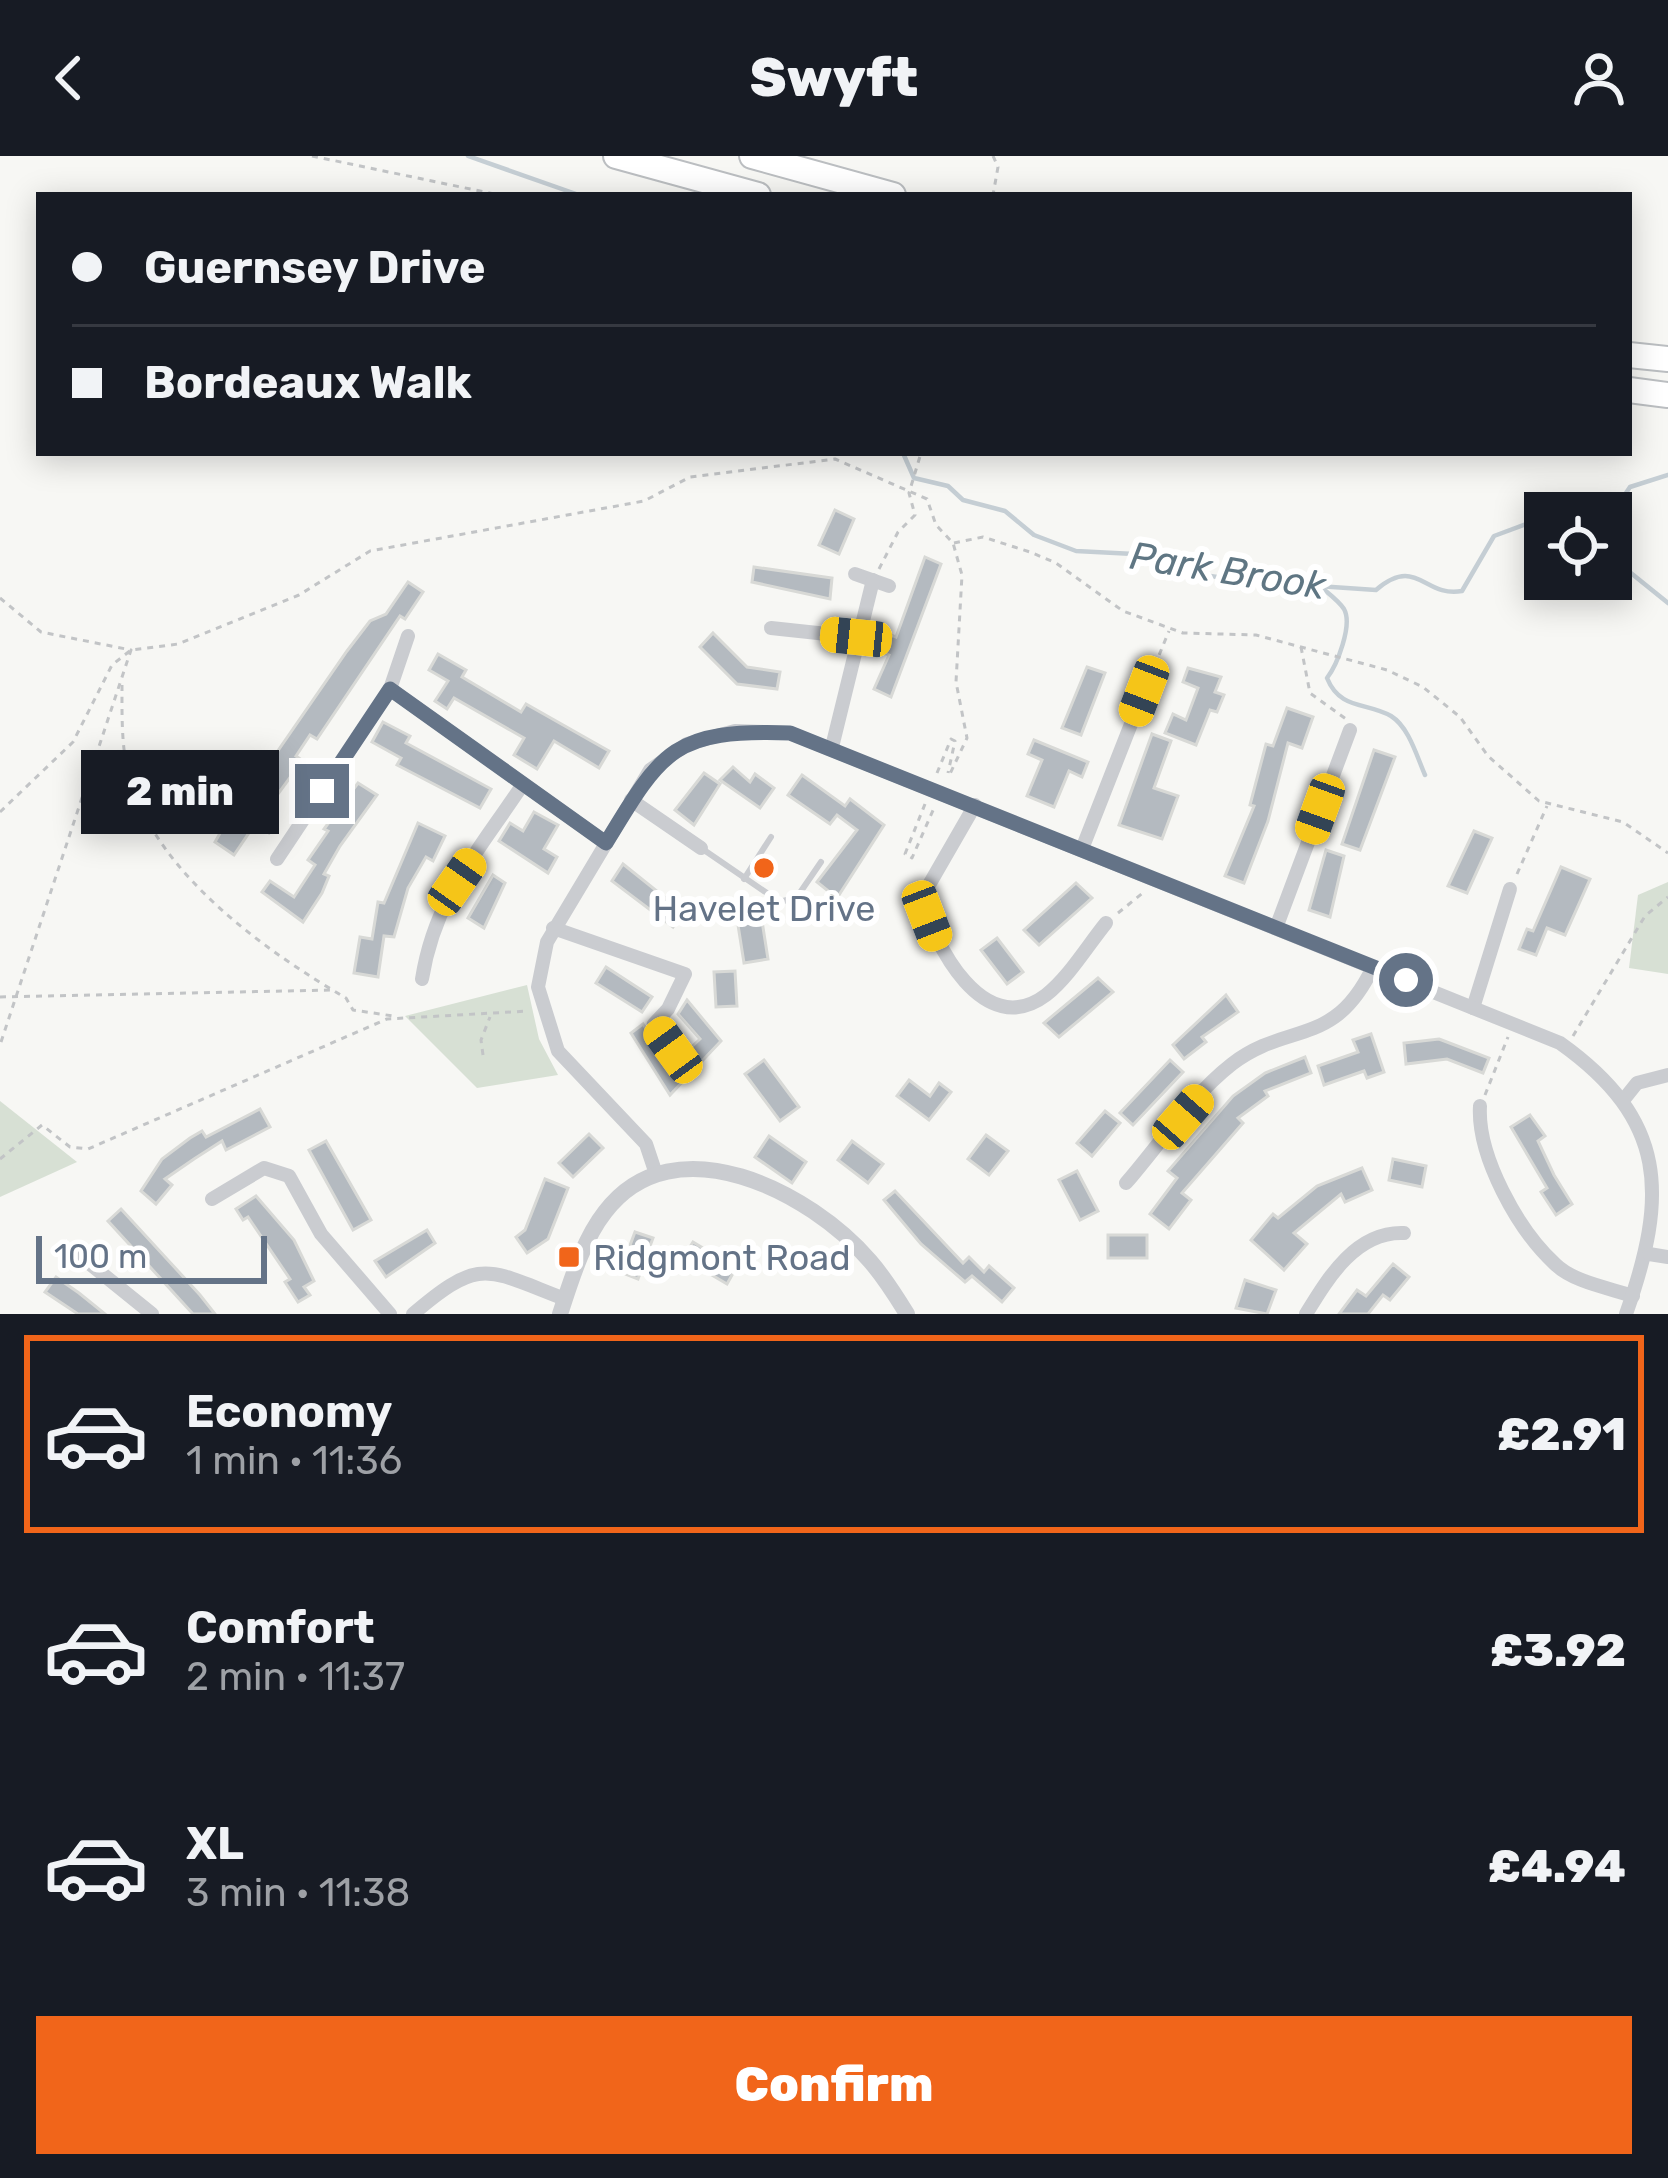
<!DOCTYPE html>
<html lang="en">
<head>
<meta charset="utf-8">
<style>
	:root { --surface:#171b24; --page:#20242c; --text:#f1f3f6; --muted:#9ea1a6; --line:#363941; --accent:#f1651a }
	body { margin:0; font-family:Rubik,sans-serif; background:var(--page); color:var(--text); height:100vh; display:flex; flex-direction:column; font-size:45px; white-space:nowrap }
	* { box-sizing:border-box; margin:0 }
	p { font-size:39px; color:var(--muted) }
	.icon { flex:none; width:66px; height:66px; fill:none; stroke:currentColor; stroke-width:2; stroke-linecap:round; stroke-linejoin:round }
	.map { position:relative; height:1158px; overflow:hidden }
	.sheet { display:flex; flex-direction:column; background:var(--surface); flex:1 }
	.sheet>* { flex:none }
	.banner { position:absolute; left:36px; top:36px; width:1596px; height:264px; border-radius:0px; box-shadow:0 6px 30px #0003; display:grid; align-content:center; height:264px; padding:0 36px; background:var(--surface) }
	.tools { position:absolute; left:1524px; top:336px; display:grid; gap:24px }
	.tools a { display:grid; place-items:center; width:108px; height:108px; border-radius:0px; background:var(--surface); box-shadow:0 6px 30px #0003; font-size:60px }
	.scale { position:absolute; left:36px; bottom:30px; width:231px; box-sizing:border-box; padding-left:12px; border:6px solid #647387; border-top:0; font-size:33px; line-height:42px; white-space:nowrap; color:#647387; -webkit-text-stroke:9px #fff; paint-order:stroke }
	.end { position:absolute; width:54px; height:54px; margin:-27px; border:15px solid #647387; background:#fff; box-shadow:0 0 0 6px #fff }
	.from { border-radius:50% }
	.bubble { position:absolute; height:84px; border-radius:0px; background:var(--surface); box-shadow:0 6px 30px #0003; font-size:39px; font-weight:800; line-height:84px; text-align:center }
	.car { position:absolute; width:36px; height:72px; margin:-36px -18px; border-radius:15px; box-shadow:0 0 9px 3px #0007; background:linear-gradient(#f5c518 24%,#345 0 40%,#f5c518 0 76%,#345 0 86%,#f5c518 0) }
	.banner b { display:flex; align-items:center; gap:42px; height:114px; font-size:45px }
	.banner b+b { border-top:3px solid var(--line) }
	.banner i { width:30px; height:30px; background:var(--text) }
	ul { padding:21px 0 0; list-style:none }
	li { display:flex; align-items:center; gap:36px; height:198px; margin:0 24px 18px; padding:0 12px; border:6px solid transparent; border-radius:0px }
	li div { flex:1 }
	li b { display:block; font-size:45px }
	li em { font-style:normal; font-weight:800 }
	li.on { border-color:var(--accent) }
	li>.icon { width:108px; height:108px; stroke-width:1.5 }
	.cta { display:flex; gap:24px; margin-top:auto; padding:24px 36px }
	.cta a { flex:1; height:138px; border-radius:0px; background:var(--accent); color:#fff; font-size:48px; font-weight:800; line-height:138px; text-align:center }
	header { display:flex; justify-content:space-between; align-items:center; height:156px; padding:0 36px; background:var(--surface); font-size:54px; font-weight:800 }
	.map>svg:first-child { display:block }
	.green { fill:#d7e0d4 }
	.lines { fill:none; stroke-linecap:round; stroke-linejoin:round }
	.stream { stroke:#c5ced4; stroke-width:4.5 }
	.building { fill:#b4bac0; stroke:#d8d9d6; stroke-width:3 }
	.motorway-casing { stroke:#bbbec1; stroke-width:28 }
	.path { stroke:#c2c4c6; stroke-width:3; stroke-dasharray:6 6; stroke-linecap:butt }
	.service { stroke:#caccd0; stroke-width:6 }
	.minor { stroke:#caccd0; stroke-width:14 }
	.tertiary { stroke:#caccd0; stroke-width:16 }
	.motorway { stroke:#fff; stroke-width:24 }
	.route { stroke:#647387; stroke-width:15 }
	.poi-dot { fill:#f1651a; stroke:#fff; stroke-width:4.5 }
	.labels { text-anchor:middle; stroke-width:12; stroke-linejoin:round; paint-order:stroke }
	.poi-label { font-size:36px; fill:#647387; stroke:#fff }
	.water-label { font-size:39px; font-style:italic; fill:#5f7683; stroke:#fff }
</style>
</head>
<body>
<header><svg class="icon" aria-label="back" viewBox="0 0 24 24"><path d="M15 5l-7 7 7 7"/></svg>Swyft<svg class="icon" aria-label="person" viewBox="0 0 24 24"><circle cx="12" cy="8" r="4"/><path d="M4 21q1-7 8-7t8 7"/></svg></header>
<div class="map">
<svg width="1668" height="1158" viewBox="0 0 1668 1158">
	<rect width="100%" height="100%" fill="#f7f7f4"/>
	<g class="green">
		<polygon points="1668,726 1668,818 1629,812 1638,739"/>
		<polygon points="527,829 539,883 558,919 477,932 405,860"/>
		<polygon points="0,945 77,1006 0,1041"/>
	</g>
	<g class="lines">
		<g class="stream">
			<polyline points="468,0 579,39"/>
			<path d="M903 297 914 322 948 330 963 344 1005 355 1034 379 1076 395 1134 398 1190 417 1244 425 1376 434C1417 399 1424 442 1462 435L1494 380 1526 368 1545 376"/>
			<polyline points="1563,357 1568,346 1579,342 1588,351 1620,346 1630,331 1668,319"/>
			<polyline points="1611,401 1668,447"/>
			<path d="M1321 431C1328 437 1339 445 1344 453 1353 469 1337 509 1327 522 1340 554 1366 546 1391 560 1409 571 1417 601 1425 619"/>
		</g>
	</g>
	<g class="building">
		<polygon points="835,354 854,363 839,398 819,389"/>
		<polygon points="925,401 941,408 891,541 874,533 889,499 881,496 888,478 896,481"/>
		<polygon points="754,411 832,422 830,443 752,426"/>
		<polygon points="408,426 423,436 405,463 400,460 317,583 310,579 296,600 317,615 310,627 294,616 278,638 260,626 275,599 347,495 370,465 386,458"/>
		<polygon points="713,477 747,511 780,516 777,533 737,528 700,491"/>
		<polygon points="438,498 466,514 462,521 521,556 526,548 609,595 599,612 554,585 537,613 514,599 524,582 454,542 447,553 435,545 448,525 429,514"/>
		<polygon points="1087,511 1105,517 1081,579 1062,572"/>
		<polygon points="1188,512 1221,521 1215,536 1224,539 1217,556 1210,554 1196,589 1165,577 1173,558 1186,564 1198,532 1183,526"/>
		<polygon points="1287,552 1313,561 1302,592 1288,587 1268,665 1244,727 1225,720 1254,650 1250,649 1266,588 1273,590"/>
		<polygon points="383,566 410,580 406,587 491,633 480,652 397,609 401,602 372,586"/>
		<polygon points="1152,578 1171,585 1154,632 1178,640 1162,683 1119,669"/>
		<polygon points="1034,584 1088,606 1082,621 1069,615 1054,651 1027,640 1042,604 1028,598"/>
		<polygon points="1374,594 1395,601 1360,694 1342,688"/>
		<polygon points="733,611 750,626 755,618 774,632 760,652 720,624"/>
		<polygon points="704,617 720,628 694,669 675,654"/>
		<polygon points="802,619 845,650 850,643 884,669 837,742 817,726 857,674 837,659 830,668 788,639"/>
		<polygon points="249,626 265,636 254,651 277,666 269,677 255,668 234,699 215,686"/>
		<polygon points="358,627 377,639 340,690 324,718 329,720 322,737 303,766 262,736 270,725 294,741 315,709 308,704 328,675 324,673"/>
		<polygon points="534,656 558,669 544,693 557,701 548,717 499,685 510,667 523,675"/>
		<polygon points="418,667 445,680 433,705 426,701 408,732 394,781 384,780 378,821 354,817 360,781 372,783 378,746 384,747"/>
		<polygon points="1474,675 1492,682 1467,737 1448,730"/>
		<polygon points="1326,694 1344,700 1330,761 1309,754"/>
		<polygon points="623,708 683,756 673,771 612,725"/>
		<polygon points="1561,711 1590,723 1565,779 1547,772 1536,799 1519,793 1527,773 1533,775"/>
		<polygon points="493,719 505,727 484,772 468,762"/>
		<polygon points="1076,727 1092,742 1039,789 1024,774"/>
		<polygon points="762,765 768,803 744,807 738,769"/>
		<polygon points="997,782 1023,816 1007,828 981,794"/>
		<polygon points="606,811 652,841 642,856 596,827"/>
		<polygon points="735,815 737,850 716,851 714,816"/>
		<polygon points="1098,822 1113,836 1059,881 1044,867"/>
		<polygon points="1226,839 1238,856 1202,881 1206,886 1184,903 1173,889"/>
		<polygon points="687,844 721,885 670,939 631,877 643,868 670,911 700,883 678,858"/>
		<polygon points="1371,878 1384,916 1367,922 1364,915 1324,929 1318,910 1358,896 1353,884"/>
		<polygon points="1439,883 1489,902 1483,917 1447,903 1406,908 1404,887"/>
		<polygon points="1305,901 1311,917 1265,935 1268,940 1238,962 1243,967 1182,1037 1191,1044 1169,1073 1150,1058 1177,1022 1168,1015 1233,940 1265,917"/>
		<polygon points="764,904 799,951 780,965 745,918"/>
		<polygon points="1170,904 1183,916 1133,969 1120,957"/>
		<polygon points="909,924 930,940 939,927 951,936 929,964 897,940"/>
		<polygon points="260,953 270,971 226,994 222,985 194,1003 165,1023 172,1029 156,1048 141,1035 162,1003 190,982 202,975 206,981"/>
		<polygon points="1105,955 1120,967 1092,1000 1077,987"/>
		<polygon points="1530,959 1545,980 1538,985 1554,1019 1572,1048 1556,1059 1541,1036 1547,1032 1511,971"/>
		<polygon points="589,978 603,992 573,1021 559,1007"/>
		<polygon points="986,979 1008,995 989,1019 968,1003"/>
		<polygon points="769,980 806,1006 792,1027 755,1001"/>
		<polygon points="326,985 371,1064 353,1074 309,994"/>
		<polygon points="852,985 883,1008 868,1027 838,1004"/>
		<polygon points="1393,1003 1426,1010 1422,1031 1389,1024"/>
		<polygon points="1362,1012 1372,1034 1345,1046 1341,1038 1294,1077 1307,1088 1284,1114 1251,1084 1273,1058 1278,1062 1317,1030"/>
		<polygon points="1077,1015 1098,1055 1080,1064 1059,1024"/>
		<polygon points="545,1023 568,1032 548,1083 527,1097 516,1081 525,1074"/>
		<polygon points="895,1035 963,1107 969,1101 984,1116 989,1110 1014,1132 1002,1146 972,1120 965,1126 921,1088 884,1044"/>
		<polygon points="256,1040 294,1084 314,1125 304,1131 310,1139 298,1146 285,1126 290,1123 248,1061 243,1064 236,1053"/>
		<polygon points="121,1053 200,1139 215,1158 193,1158 108,1065"/>
		<polygon points="427,1074 435,1087 386,1121 375,1105"/>
		<polygon points="635,1076 653,1082 638,1123 620,1116"/>
		<rect x="1108" y="1079" width="39" height="23"/>
		<polygon points="693,1086 736,1112 727,1128 683,1102"/>
		<polygon points="1393,1108 1409,1121 1390,1144 1383,1139 1368,1158 1339,1158 1357,1134 1366,1140"/>
		<polygon points="56,1121 79,1137 105,1158 78,1158 45,1136"/>
		<polygon points="1245,1124 1276,1134 1267,1158 1236,1152"/>
	</g>
	<g class="lines">
		<defs>
			<g id="motorway">
				<polyline points="616,0 758,39"/>
				<polyline points="752,0 893,39"/>
				<polyline points="1629,199 1668,203"/>
				<polyline points="1629,234 1668,239"/>
			</g>
		</defs>
		<use href="#motorway" class="motorway-casing"/>
		<g class="path">
			<polyline points="312,0 499,39"/>
			<polyline points="993,0 998,11 993,39"/>
			<polyline points="954,387 983,381 1030,396 1056,407 1123,455 1183,477 1256,479 1387,514 1423,531 1460,561 1488,600 1539,645 1623,666 1668,697"/>
			<polyline points="879,413 898,376 915,359 909,337 921,297"/>
			<polyline points="0,442 41,476 131,494 0,889"/>
			<polyline points="1301,491 1310,537 1346,563"/>
			<polyline points="1150,521 1169,475"/>
			<path d="M122 529C122 562 121 599 132 630 163 722 267 796 346 842L353 854 393 860"/>
			<polyline points="937,617 951,583 955,585 948,617"/>
			<polyline points="925,648 905,698 912,702 934,652"/>
			<polyline points="0,656 73,586 112,509 131,494 178,488 299,439 370,395 644,345 690,321 835,303 927,343 936,369 953,387 962,419 956,526 967,582 948,622"/>
			<polyline points="1517,718 1547,650"/>
			<polyline points="1118,757 1144,736"/>
			<polyline points="0,841 330,834"/>
			<polyline points="1573,880 1645,760 1668,741"/>
			<polyline points="483,899 481,884 490,861"/>
			<polyline points="1485,939 1508,881"/>
			<polyline points="0,1003 42,969 70,991 88,993 387,863 529,855"/>
		</g>
		<g class="service">
			<polyline points="704,694 780,746 797,741 821,706"/>
			<polyline points="744,723 771,681"/>
		</g>
		<g class="minor">
			<polyline points="855,418 889,430"/>
			<polyline points="771,472 855,481"/>
			<polyline points="390,533 606,687"/>
			<polyline points="832,591 873,424"/>
			<polyline points="631,644 701,692"/>
			<path d="M975 649 922 741C933 788 984 886 1046 839 1069 821 1088 789 1106 767"/>
			<polyline points="1082,693 1144,535"/>
			<polyline points="277,703 390,533 408,480"/>
			<polyline points="553,772 685,818 668,853 654,868 673,894"/>
			<polyline points="1276,772 1350,574"/>
			<path d="M422 823C435 741 478 696 523 628"/>
			<polyline points="1473,852 1510,733"/>
			<polyline points="1625,942 1637,927 1668,919"/>
			<path d="M1480 950C1477 1000 1518 1074 1555 1108 1573 1126 1609 1132 1633 1140"/>
			<path d="M656 1018 646 988 558 895 538 831 547 786 650 614 687 588 735 575 790 577 1560 887C1668 964 1668 1039 1626 1158"/>
			<path d="M1126 1027C1160 988 1191 940 1232 908 1288 865 1334 893 1373 811"/>
			<polyline points="212,1043 264,1012 289,1020 321,1078 390,1158"/>
			<polyline points="1649,1098 1668,1101"/>
			<polyline points="79,1099 152,1158"/>
			<path d="M413 1158C481 1100 486 1113 565 1143"/>
			<path d="M1306 1158C1328 1122 1356 1075 1404 1077"/>
		</g>
		<path class="tertiary" d="M560 1158C571 1125 583 1084 605 1056 674 965 811 1036 870 1105 884 1121 896 1140 907 1158"/>
		<use href="#motorway" class="motorway"/>
	</g>
	<g class="lines">
		<path class="route" d="M322 635 390 533 606 687C662 594 674 573 790 577L1406 824"/>
	</g>
	<g class="poi-dot">
		<circle cx="764" cy="712" r="12"/>
		<rect x="557" y="1089" width="24" height="24" rx="6"/>
	</g>
	<g class="labels">
		<g class="poi-label">
			<text x="764" y="765">Havelet Drive</text>
			<text x="593" y="1114" text-anchor="start">Ridgmont Road</text>
		</g>
		<g class="water-label">
			<text transform="translate(1228 414) rotate(9)" y="14">Park Brook</text>
		</g>
	</g>
</svg>
<div class="tools">
<a><svg class="icon" aria-label="locate" viewBox="0 0 24 24"><circle cx="12" cy="12" r="6"/><path d="M12 2v4M12 18v4M2 12h4M18 12h4"/></svg></a>
</div>
<div class="scale">100 m</div>
<i class="end from" style="left:1406px;top:824px"></i>
<i class="end" style="left:322px;top:635px"></i>
<div class="bubble" style="left:81px;top:594px;width:198px">2 min</div>
<i class="car" style="left:856px;top:481px;rotate:276deg"></i>
<i class="car" style="left:1144px;top:535px;rotate:201deg"></i>
<i class="car" style="left:1320px;top:653px;rotate:200deg"></i>
<i class="car" style="left:457px;top:726px;rotate:35deg"></i>
<i class="car" style="left:927px;top:760px;rotate:159deg"></i>
<i class="car" style="left:673px;top:894px;rotate:324deg"></i>
<i class="car" style="left:1183px;top:961px;rotate:41deg"></i>
<div class="banner">
<b><i class="from"></i>Guernsey Drive</b>
<b><i></i>Bordeaux Walk</b>
</div>
</div>
<section class="sheet">
<ul>
<li class="on"><svg class="icon" aria-label="car" viewBox="0 0 24 24"><path d="M5 17H2v-5l4-1 3-4h7l3 4 3 1v5h-3M9 17h6M6 11h13"/><circle cx="7" cy="17" r="2"/><circle cx="17" cy="17" r="2"/></svg><div><b>Economy</b><p>1 min · 11:36</p></div><em>£2.91</em></li>
<li><svg class="icon" aria-label="car" viewBox="0 0 24 24"><path d="M5 17H2v-5l4-1 3-4h7l3 4 3 1v5h-3M9 17h6M6 11h13"/><circle cx="7" cy="17" r="2"/><circle cx="17" cy="17" r="2"/></svg><div><b>Comfort</b><p>2 min · 11:37</p></div><em>£3.92</em></li>
<li><svg class="icon" aria-label="car" viewBox="0 0 24 24"><path d="M5 17H2v-5l4-1 3-4h7l3 4 3 1v5h-3M9 17h6M6 11h13"/><circle cx="7" cy="17" r="2"/><circle cx="17" cy="17" r="2"/></svg><div><b>XL</b><p>3 min · 11:38</p></div><em>£4.94</em></li>
</ul>
<div class="cta"><a>Confirm</a></div>
</section>
</body>
</html>
